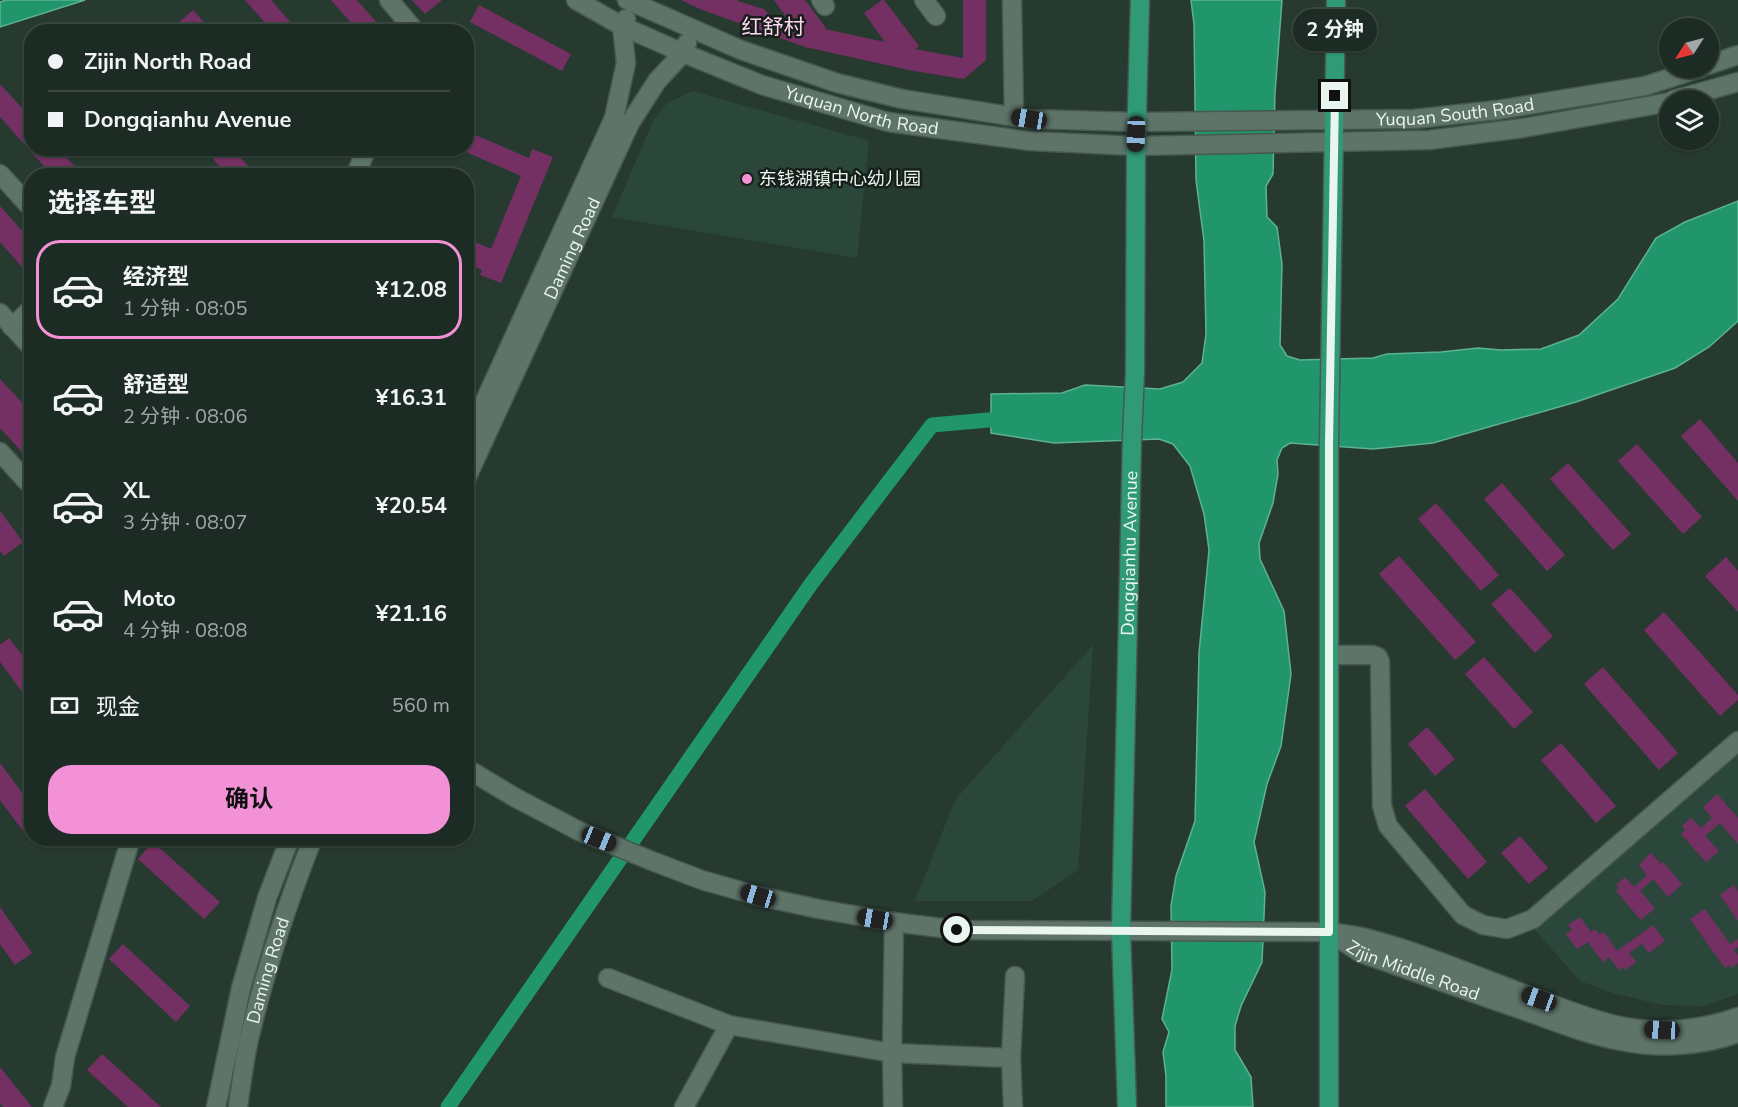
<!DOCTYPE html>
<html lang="zh">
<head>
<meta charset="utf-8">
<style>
	:root { --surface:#1c2c24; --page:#293831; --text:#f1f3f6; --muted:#a0a7a6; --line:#3a4841; --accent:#f391d6 }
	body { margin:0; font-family:"Nunito Sans","Noto Sans SC",sans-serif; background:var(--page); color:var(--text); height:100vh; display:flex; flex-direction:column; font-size:22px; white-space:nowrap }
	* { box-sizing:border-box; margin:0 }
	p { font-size:20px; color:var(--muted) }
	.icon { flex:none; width:33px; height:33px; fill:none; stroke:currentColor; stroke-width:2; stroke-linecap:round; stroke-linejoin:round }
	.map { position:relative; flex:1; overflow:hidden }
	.drawer { position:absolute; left:24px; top:168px; width:450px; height:678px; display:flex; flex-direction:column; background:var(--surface); border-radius:24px; box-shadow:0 2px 4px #0004,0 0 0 2px var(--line) }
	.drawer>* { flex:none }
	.hud { position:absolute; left:24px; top:24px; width:450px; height:132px; border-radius:24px; box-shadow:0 2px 4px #0004,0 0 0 2px var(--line); display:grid; align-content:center; height:132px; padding:0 24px; background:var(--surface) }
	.needle { width:39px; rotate:234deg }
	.controls { position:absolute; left:1659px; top:18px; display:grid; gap:12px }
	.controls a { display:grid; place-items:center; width:60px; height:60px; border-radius:50%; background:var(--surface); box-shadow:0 2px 4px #0004,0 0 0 2px var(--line); font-size:30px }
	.end { position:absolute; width:27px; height:27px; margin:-14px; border:8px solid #e9f5ef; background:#111; box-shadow:0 0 0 3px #111 }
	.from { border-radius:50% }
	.bubble { position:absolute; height:42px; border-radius:21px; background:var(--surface); box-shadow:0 2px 4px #0004,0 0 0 2px var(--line); font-size:20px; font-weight:700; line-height:42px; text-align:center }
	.car { position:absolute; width:18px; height:36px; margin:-18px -9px; border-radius:8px; box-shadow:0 0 4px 2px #0007; background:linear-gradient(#222 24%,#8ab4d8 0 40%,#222 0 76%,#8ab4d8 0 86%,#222 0) }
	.hud b { display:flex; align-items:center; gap:21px; height:57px; font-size:22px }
	.hud b+b { border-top:2px solid var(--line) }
	.hud i { width:15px; height:15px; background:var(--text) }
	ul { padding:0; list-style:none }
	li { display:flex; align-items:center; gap:18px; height:99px; margin:0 12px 9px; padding:0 12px; border:3px solid transparent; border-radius:24px }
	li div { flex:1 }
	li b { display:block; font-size:22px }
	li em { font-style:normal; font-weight:700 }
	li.current { border-color:var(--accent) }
	li>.icon { width:54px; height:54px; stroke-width:1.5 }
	h2 { padding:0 24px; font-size:27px; line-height:72px }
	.pay { display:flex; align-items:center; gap:15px; height:66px; padding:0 24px; font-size:22px }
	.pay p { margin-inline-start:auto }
	.action { display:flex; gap:12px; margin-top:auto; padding:12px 24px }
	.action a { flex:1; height:69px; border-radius:24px; background:var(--accent); color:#111; font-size:24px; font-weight:700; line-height:69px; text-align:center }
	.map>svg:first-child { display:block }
	.built { fill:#2b473b }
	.water { fill:#21966d; stroke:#5db294; stroke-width:1.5 }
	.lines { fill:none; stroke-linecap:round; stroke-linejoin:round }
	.canal { stroke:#21966d; stroke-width:15 }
	.building { fill:#753063 }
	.minor-casing { stroke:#465850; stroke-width:21 }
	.major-casing { stroke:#465850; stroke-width:21 }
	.minor { stroke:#5e7469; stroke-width:18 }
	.major { stroke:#309a77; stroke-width:18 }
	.route { stroke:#e9f5ef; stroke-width:8 }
	.poi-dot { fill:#f391d6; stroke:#161f1a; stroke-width:2 }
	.labels { text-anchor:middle; stroke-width:5; stroke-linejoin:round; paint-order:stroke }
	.street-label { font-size:18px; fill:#e9f5ef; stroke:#161f1a }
	.poi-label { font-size:18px; fill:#e9f5ef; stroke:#161f1a; text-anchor:start }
	.quarter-label { font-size:21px; fill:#ffd4f0; stroke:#161f1a }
</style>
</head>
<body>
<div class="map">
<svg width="1738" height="1107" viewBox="0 0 1738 1107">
	<rect width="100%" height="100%" fill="#263a30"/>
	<g class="built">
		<polygon points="693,91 869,141 857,258 612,217 653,121 667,103"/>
		<polygon points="1093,645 1078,870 1032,901 915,901 955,800"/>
		<polygon points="1738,738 1738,994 1704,1006 1662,1005 1613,993 1580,981 1528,922"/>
	</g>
	<g class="water">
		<polygon points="6,0 85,0 0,27 0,2"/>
		<polygon points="1191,0 1282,0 1275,93 1273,174 1266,186 1267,217 1277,227 1282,264 1280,345 1287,356 1300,360 1373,358 1387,354 1441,352 1478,348 1501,350 1541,349 1579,335 1618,299 1656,238 1685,222 1738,201 1738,321 1709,347 1675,368 1576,402 1433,443 1373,449 1290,443 1282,448 1277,460 1278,474 1273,503 1259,543 1260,559 1284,611 1291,674 1281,746 1267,784 1254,842 1265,892 1262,962 1241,1006 1235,1026 1235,1050 1251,1077 1253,1107 1166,1107 1166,1076 1163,1052 1169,1032 1162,1019 1172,970 1171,906 1176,876 1195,821 1199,653 1209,550 1204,514 1190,466 1173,444 1159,439 1054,443 991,433 991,394 1062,393 1085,385 1160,389 1183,382 1202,363 1206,334 1204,241 1196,180 1194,24"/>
	</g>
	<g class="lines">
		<polyline class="canal" points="448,1107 811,584 932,425 988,420 1010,420"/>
	</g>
	<g class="building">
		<polygon points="245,0 271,0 299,32 273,32"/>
		<polygon points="331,0 357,0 385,32 359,32"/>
		<polygon points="412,0 442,0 425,14"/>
		<polygon points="681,0 738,0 737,1 764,9 772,17 789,21 774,0 805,0 826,28 825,29 885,42 864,13 882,0 884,0 919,46 915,49 963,58 963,0 986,0 986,60 964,79 914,71 805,47 700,9"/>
		<polygon points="479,5 571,54 562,71 470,22"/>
		<polygon points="193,10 213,32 185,32 178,23"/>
		<polygon points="0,84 32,119 32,148 58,148 83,176 53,176 0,117"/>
		<polygon points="466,131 529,158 532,149 553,157 501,283 480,275 482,270 466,263 466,238 491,249 521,176 457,148 466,148"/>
		<polygon points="225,148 232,148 257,176 228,176 213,159"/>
		<polygon points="0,206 32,242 32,273 29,275 0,242"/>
		<polygon points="0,379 32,413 32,463 0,428"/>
		<polygon points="1700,419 1738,463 1738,501 1681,436"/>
		<polygon points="1637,444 1702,517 1683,534 1618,461"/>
		<polygon points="1568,463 1631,534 1613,550 1550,479"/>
		<polygon points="1502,483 1565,555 1547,571 1484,499"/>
		<polygon points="1436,503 1499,575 1481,591 1418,519"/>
		<polygon points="0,511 23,542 4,556 0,551"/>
		<polygon points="1399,556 1476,642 1455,660 1379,574"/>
		<polygon points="1726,557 1738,571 1738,612 1705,576"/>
		<polygon points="1510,588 1553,636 1535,653 1491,604"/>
		<polygon points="1664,612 1738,695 1738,700 1720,716 1644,630"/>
		<polygon points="9,638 32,668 32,705 0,662 0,645"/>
		<polygon points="1484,657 1533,712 1514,729 1465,674"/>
		<polygon points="1603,667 1678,753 1659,770 1584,684"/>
		<polygon points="1427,727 1455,759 1435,776 1408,744"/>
		<polygon points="1561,743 1616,806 1596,823 1541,760"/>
		<polygon points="0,763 32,806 32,825 23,831 0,800"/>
		<polygon points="1425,789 1487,862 1468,879 1405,806"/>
		<polygon points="1717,794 1738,818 1738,844 1720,823 1705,836 1719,851 1706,862 1681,834 1685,830 1682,826 1691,818 1701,828 1712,818 1703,807"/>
		<polygon points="1520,836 1548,868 1529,884 1501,853"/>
		<polygon points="153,842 220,902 204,919 138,859"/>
		<polygon points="1651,853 1661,864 1663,862 1682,884 1668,897 1653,879 1640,891 1655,908 1641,920 1616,891 1619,888 1616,885 1625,877 1634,887 1647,875 1639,865"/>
		<polygon points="1734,885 1738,892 1738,921 1720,895"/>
		<polygon points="0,907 32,953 15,965 0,944"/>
		<polygon points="1705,909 1730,944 1738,939 1738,947 1734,950 1738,955 1738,963 1731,968 1729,965 1725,968 1690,919"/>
		<polygon points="1580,917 1591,932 1595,929 1600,935 1604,932 1617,951 1653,925 1665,941 1649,953 1642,944 1629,953 1636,962 1625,970 1623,967 1619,970 1609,957 1603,962 1588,942 1577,949 1566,934 1572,930 1568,925"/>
		<polygon points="123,944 190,1006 176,1022 109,959"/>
		<polygon points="102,1054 161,1107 128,1107 87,1070"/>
		<polygon points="0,1067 32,1107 3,1107 0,1103"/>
	</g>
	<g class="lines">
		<defs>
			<g id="minor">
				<polyline points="389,0 416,32"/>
				<path id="s1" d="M576 0 622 26 683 53 762 85 888 122 1030 141 1136 146 1429 140 1523 128 1670 102"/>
				<path id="s2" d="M627 0 741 50 837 83 902 99 1029 119 1137 122 1414 119 1497 110 1645 86 1701 68"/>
				<polyline points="821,0 825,6"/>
				<polyline points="924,0 936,16"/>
				<polyline points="1012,0 1014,117"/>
				<polyline points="1708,65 1738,55"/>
				<polyline points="1673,100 1738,82"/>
				<polyline points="0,174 32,209"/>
				<polyline points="355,176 367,148"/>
				<polyline points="0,313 32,348"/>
				<polyline points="12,327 32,308"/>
				<polyline points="466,442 614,118 626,63 622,26 626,19"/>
				<polyline points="0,452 32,487"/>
				<path id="s3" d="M466 479 630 123 657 81 683 53 687 43"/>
				<polyline points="1329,655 1373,655 1378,657 1380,662 1382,806 1388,826 1463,915 1483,925 1507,929 1533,919 1738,741"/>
				<path d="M466 768 516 798 581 832 652 861 702 880 758 896 819 909 894 922 957 930 1329 932C1342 934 1356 935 1369 939 1430 955 1487 981 1546 1002 1570 1011 1595 1021 1620 1026 1659 1034 1702 1030 1738 1017"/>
				<path id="s4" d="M1335 936 1361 953C1410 970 1459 988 1508 1005 1545 1017 1582 1034 1621 1041 1658 1049 1702 1046 1738 1033"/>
				<polyline points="608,978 729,1025 892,1053 1011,1058"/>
				<polyline points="53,1107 61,1086 65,1057 131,838"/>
				<polyline points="216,1107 241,988 267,898 290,838"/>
				<path id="s5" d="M238 1107C241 1085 244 1061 249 1039 265 971 287 904 313 838"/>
				<polyline points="684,1107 729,1025"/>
				<polyline points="893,1107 892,1053 894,922"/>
				<polyline points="1013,1107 1011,1058 1015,976"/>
			</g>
			<g id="major">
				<path id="s6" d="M1127 1107 1121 931 1132 439 1135 372 1136 146 1140 0"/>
				<polyline points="1329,1107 1329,445 1336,0"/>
			</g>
		</defs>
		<use href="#minor" class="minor-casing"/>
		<use href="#major" class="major-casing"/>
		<use href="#minor" class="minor"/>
		<use href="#major" class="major"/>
	</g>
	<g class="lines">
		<polyline class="route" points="957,930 1329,932 1329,445 1335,96"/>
	</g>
	<circle class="poi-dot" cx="747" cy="179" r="6"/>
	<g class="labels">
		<g class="street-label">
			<text dy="6" stroke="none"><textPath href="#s1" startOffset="308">Yuquan North Road</textPath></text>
			<text dy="6" stroke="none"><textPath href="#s2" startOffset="848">Yuquan South Road</textPath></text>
			<text dy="6" stroke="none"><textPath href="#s3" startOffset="254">Daming Road</textPath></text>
			<text dy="6" stroke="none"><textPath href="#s6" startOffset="554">Dongqianhu Avenue</textPath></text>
			<text dy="6" stroke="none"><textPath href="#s4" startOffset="86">Zijin Middle Road</textPath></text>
			<text dy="6" stroke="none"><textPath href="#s5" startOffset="140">Daming Road</textPath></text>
		</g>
		<g class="poi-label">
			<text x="759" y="185">东钱湖镇中心幼儿园</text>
		</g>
		<g class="quarter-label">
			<text x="773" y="34">红舒村</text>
		</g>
	</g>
</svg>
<div class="controls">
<a><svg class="needle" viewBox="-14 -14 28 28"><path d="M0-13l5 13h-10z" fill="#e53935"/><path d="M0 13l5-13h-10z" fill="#a0a7a6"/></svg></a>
<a><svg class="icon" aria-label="layers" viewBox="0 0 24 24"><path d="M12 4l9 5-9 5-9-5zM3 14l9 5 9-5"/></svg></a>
</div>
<i class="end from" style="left:957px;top:930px"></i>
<i class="end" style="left:1335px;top:96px"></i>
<div class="bubble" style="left:1293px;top:9px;width:84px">2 分钟</div>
<i class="car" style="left:1029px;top:119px;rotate:279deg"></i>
<i class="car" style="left:1136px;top:134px;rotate:182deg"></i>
<i class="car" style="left:599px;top:839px;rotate:112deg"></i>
<i class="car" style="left:758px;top:896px;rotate:287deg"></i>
<i class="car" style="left:875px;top:919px;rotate:280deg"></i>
<i class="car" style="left:1539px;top:999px;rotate:290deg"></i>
<i class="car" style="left:1662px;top:1030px;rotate:273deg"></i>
<div class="hud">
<b><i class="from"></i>Zijin North Road</b>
<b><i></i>Dongqianhu Avenue</b>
</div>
<section class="drawer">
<h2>选择车型</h2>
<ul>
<li class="current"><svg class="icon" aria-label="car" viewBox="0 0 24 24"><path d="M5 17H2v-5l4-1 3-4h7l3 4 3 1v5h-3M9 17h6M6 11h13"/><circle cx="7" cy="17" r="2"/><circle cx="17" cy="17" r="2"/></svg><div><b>经济型</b><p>1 分钟 · 08:05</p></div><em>¥12.08</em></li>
<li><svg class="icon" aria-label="car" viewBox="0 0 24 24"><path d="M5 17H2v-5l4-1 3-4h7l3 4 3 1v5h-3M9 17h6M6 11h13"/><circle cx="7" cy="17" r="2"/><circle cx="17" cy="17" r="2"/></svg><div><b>舒适型</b><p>2 分钟 · 08:06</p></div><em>¥16.31</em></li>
<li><svg class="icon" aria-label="car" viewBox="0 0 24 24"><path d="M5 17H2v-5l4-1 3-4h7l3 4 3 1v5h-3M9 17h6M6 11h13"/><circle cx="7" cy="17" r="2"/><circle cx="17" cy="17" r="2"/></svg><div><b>XL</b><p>3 分钟 · 08:07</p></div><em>¥20.54</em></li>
<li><svg class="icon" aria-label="car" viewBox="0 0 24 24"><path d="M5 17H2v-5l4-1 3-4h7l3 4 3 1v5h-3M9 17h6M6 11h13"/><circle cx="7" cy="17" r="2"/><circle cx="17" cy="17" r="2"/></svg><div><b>Moto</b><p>4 分钟 · 08:08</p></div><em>¥21.16</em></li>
</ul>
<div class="pay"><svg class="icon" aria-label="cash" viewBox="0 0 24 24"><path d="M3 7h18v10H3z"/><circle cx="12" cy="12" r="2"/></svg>现金<p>560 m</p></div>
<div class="action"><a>确认</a></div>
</section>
</div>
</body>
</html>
